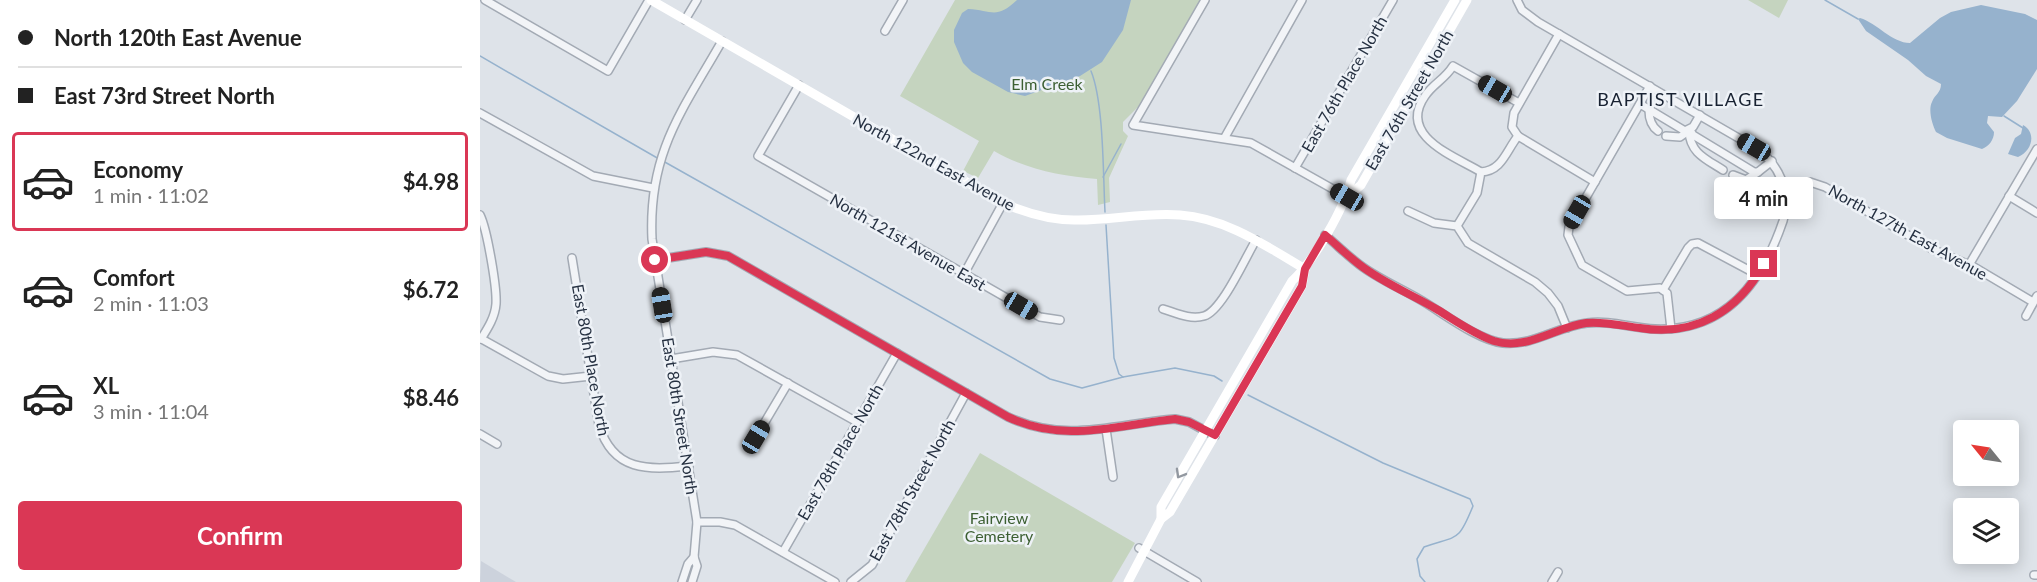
<!DOCTYPE html>
<html lang="en">
<head>
<meta charset="utf-8">
<style>
	:root { --surface:#fff; --page:#f6f6f6; --text:#222; --muted:#767676; --line:#e0e0e0; --accent:#da3755 }
	body { margin:0; font-family:Lato,sans-serif; background:var(--page); color:var(--text); height:100vh; display:flex; flex-direction:column; font-size:22px; white-space:nowrap }
	* { box-sizing:border-box; margin:0 }
	p { font-size:20px; color:var(--muted) }
	.icon { flex:none; width:33px; height:33px; fill:none; stroke:currentColor; stroke-width:2; stroke-linecap:round; stroke-linejoin:round }
	.map { position:relative; flex:1; overflow:hidden }
	.drawer { display:flex; flex-direction:column; background:var(--surface); width:480px }
	.drawer>* { flex:none }
	.banner { display:grid; align-content:center; height:132px; padding:0 18px; background:var(--surface) }
	.needle { width:39px; rotate:300deg }
	.tools { position:absolute; left:1473px; top:420px; display:grid; gap:12px }
	.tools a { display:grid; place-items:center; width:66px; height:66px; border-radius:6px; background:var(--surface); box-shadow:0 3px 15px #0003; font-size:30px }
	.end { position:absolute; width:27px; height:27px; margin:-14px; border:8px solid #da3755; background:#fff; box-shadow:0 0 0 3px #fff }
	.from { border-radius:50% }
	.bubble { position:absolute; height:42px; border-radius:6px; background:var(--surface); box-shadow:0 3px 15px #0003; font-size:20px; font-weight:700; line-height:42px; text-align:center }
	.car { position:absolute; width:18px; height:36px; margin:-18px -9px; border-radius:8px; box-shadow:0 0 4px 2px #0007; background:linear-gradient(#222 24%,#8ab4d8 0 40%,#222 0 76%,#8ab4d8 0 86%,#222 0) }
	.banner b { display:flex; align-items:center; gap:21px; height:57px; font-size:22px }
	.banner b+b { border-top:2px solid var(--line) }
	.banner i { width:15px; height:15px; background:var(--text) }
	ul { padding:0; list-style:none }
	li { display:flex; align-items:center; gap:18px; height:99px; margin:0 12px 9px; padding:0 6px; border:3px solid transparent; border-radius:6px }
	li div { flex:1 }
	li b { display:block; font-size:22px }
	li em { font-style:normal; font-weight:700 }
	li.selected { border-color:var(--accent) }
	li>.icon { width:54px; height:54px; stroke-width:1.5 }
	.primary-button { display:flex; gap:12px; margin-top:auto; padding:12px 18px }
	.primary-button a { flex:1; height:69px; border-radius:6px; background:var(--accent); color:#fff; font-size:24px; font-weight:700; line-height:69px; text-align:center }
	main { display:flex; flex:1; min-height:0 }
	.map>svg:first-child { display:block }
	.built { fill:#ccd2dc }
	.green { fill:#c5d4bf }
	.water { fill:#96b2cd }
	.lines { fill:none; stroke-linecap:round; stroke-linejoin:round }
	.stream { stroke:#96b2cd; stroke-width:1.5 }
	.street-casing { stroke:#a3aab4; stroke-width:10 }
	.street { stroke:#f2f4f7; stroke-width:7 }
	.secondary { stroke:#fff; stroke-width:9 }
	.oneway { stroke:#9298a0 }
	.route { stroke:#da3755; stroke-width:8 }
	.labels { text-anchor:middle; stroke-width:5; stroke-linejoin:round; paint-order:stroke }
	.park-label { font-size:16px; fill:#3c5f32; stroke:#eef2f7 }
	.street-label { font-size:16px; fill:#263142; stroke:#eef2f7 }
	.neighbourhood-label { font-size:18px; letter-spacing:1.5px; fill:#182232; stroke:#eef2f7 }
</style>
</head>
<body>
<main>
<section class="drawer">
<div class="banner">
<b><i class="from"></i>North 120th East Avenue</b>
<b><i></i>East 73rd Street North</b>
</div>
<ul>
<li class="selected"><svg class="icon" aria-label="car" viewBox="0 0 24 24"><path d="M5 17H2v-5l4-1 3-4h7l3 4 3 1v5h-3M9 17h6M6 11h13"/><circle cx="7" cy="17" r="2"/><circle cx="17" cy="17" r="2"/></svg><div><b>Economy</b><p>1 min · 11:02</p></div><em>$4.98</em></li>
<li><svg class="icon" aria-label="car" viewBox="0 0 24 24"><path d="M5 17H2v-5l4-1 3-4h7l3 4 3 1v5h-3M9 17h6M6 11h13"/><circle cx="7" cy="17" r="2"/><circle cx="17" cy="17" r="2"/></svg><div><b>Comfort</b><p>2 min · 11:03</p></div><em>$6.72</em></li>
<li><svg class="icon" aria-label="car" viewBox="0 0 24 24"><path d="M5 17H2v-5l4-1 3-4h7l3 4 3 1v5h-3M9 17h6M6 11h13"/><circle cx="7" cy="17" r="2"/><circle cx="17" cy="17" r="2"/></svg><div><b>XL</b><p>3 min · 11:04</p></div><em>$8.46</em></li>
</ul>
<div class="primary-button"><a>Confirm</a></div>
</section>
<div class="map">
<svg width="1557" height="582" viewBox="0 0 1557 582">
	<rect width="100%" height="100%" fill="#dee3e9"/>
	<polygon class="built" points="1,561 36,582 0,582"/>
	<g class="green">
		<path d="M475 0H720L659 106 643 122V131L648 136 629 178 630 202 618 205 617 179C581 176 545 169 514 151L498 178 483 171 499 141 420 96Z"/>
		<polygon points="1268,0 1308,0 1299,18"/>
		<polygon points="500,453 655,543 632,582 425,582"/>
	</g>
	<g class="water">
		<path d="M537 0H651L643 30 622 62 600 76 545 96 528 92 492 72 483 63 474 42V30L482 13 488 9C512 10 516 20 537 0Z"/>
		<path d="M1501 5 1545 14 1557 20V69L1537 101 1522 117 1508 116 1507 123 1514 132C1514 140 1509 146 1502 149L1467 138 1456 132C1452 124 1448 110 1452 102 1455 94 1461 93 1461 84L1446 76 1428 60 1386 31 1378 19 1380 18C1397 23 1412 43 1430 43L1460 18 1471 12Z"/>
		<path d="M1543 125C1557 133 1552 151 1538 157L1528 154 1535 138 1541 134Z"/>
	</g>
	<g class="lines">
		<g class="stream">
			<polyline points="1345,0 1378,19"/>
			<polyline points="0,56 179,159"/>
			<path d="M611 71C624 103 623 175 625 212"/>
			<polyline points="1524,116 1543,128"/>
			<polyline points="183,161 570,379 602,388 643,377 695,368 734,376 742,381"/>
			<polyline points="623,177 641,144"/>
			<polyline points="626,225 634,358 639,374 643,377"/>
			<path d="M768 395 903 463 990 499 993 506C978 543 978 535 944 547L937 559 940 576 945 582"/>
		</g>
		<defs>
			<g id="street">
				<polyline points="5,0 128,71 169,0"/>
				<polyline points="725,0 653,125 771,143 867,197"/>
				<polyline points="205,20 217,0"/>
				<polyline points="405,31 423,0"/>
				<polyline points="319,85 278,156 560,317 580,320"/>
				<polyline points="1170,86 1089,227 1088,235 1102,265 1147,291 1180,288 1187,293 1191,329"/>
				<polyline points="1160,104 1205,131 1213,127 1220,115"/>
				<path d="M1169 110C1169 118 1171 126 1178 131"/>
				<polyline points="0,113 113,176 173,188"/>
				<path d="M1209 131C1210 153 1226 159 1243 170"/>
				<polyline points="1038,136 1115,182"/>
				<polyline points="1186,136 1200,137 1210,130 1213,135 1274,172 1278,172 1292,161"/>
				<polyline points="745,137 822,0"/>
				<polyline points="815,168 913,0"/>
				<path d="M1001 172C974 156 917 136 945 96 953 84 965 79 973 66L1039 103"/>
				<polyline points="1253,175 1266,180 1278,172"/>
				<polyline points="1304,185 1330,182 1345,187 1452,249 1494,267 1553,302"/>
				<polyline points="1529,196 1557,213"/>
				<polyline points="928,211 954,223 977,226 988,243 1055,282 1068,293 1078,306 1087,328"/>
				<path d="M0 215C7 229 17 287 16 304 15 317 8 328 1 339"/>
				<path d="M977 226 997 193 1001 172C1022 171 1026 151 1038 136L1032 127 1034 113 1079 34"/>
				<path d="M845 235C857 245 868 256 880 265 897 278 920 288 939 299 962 312 997 340 1023 343 1054 346 1078 326 1107 323 1130 320 1152 328 1175 329 1245 332 1282 283 1303 221 1312 192 1299 163 1274 147L1058 22 1042 10 1037 0"/>
				<path d="M92 258 119 425C133 472 168 470 209 466"/>
				<path d="M175 260 226 252 248 256 528 417C587 444 635 424 695 419L709 422 735 436"/>
				<polyline points="1489,265 1557,149"/>
				<polyline points="484,274 523,203"/>
				<polyline points="1183,290 1208,248 1212,244 1218,243 1278,275"/>
				<path d="M683 309C696 313 710 320 724 316 742 311 765 258 776 240"/>
				<polyline points="1546,316 1557,296"/>
				<polyline points="0,338 68,376 83,379 111,376"/>
				<polyline points="191,359 233,352 257,355 377,422"/>
				<polyline points="626,429 633,477"/>
				<polyline points="0,434 17,444"/>
				<polyline points="276,437 308,383"/>
				<polyline points="217,522 240,522 255,525 355,582"/>
				<polyline points="659,548 717,582"/>
				<polyline points="303,552 417,353"/>
				<polyline points="1554,575 1557,575"/>
				<polyline points="202,582 208,564 214,557"/>
				<path d="M212 582 217 566 214 557 217 522 172 239C168 153 202 111 242 41"/>
				<polyline points="371,582 392,565 486,393"/>
				<polyline points="1072,582 1078,572"/>
			</g>
		</defs>
		<use href="#street" class="street-casing"/>
		<use href="#street" class="street"/>
		<g class="secondary">
			<path d="M171 0 523 203C546 213 569 220 594 220 629 221 664 212 700 215 746 218 786 246 825 269"/>
			<polyline points="867,197 881,185 987,0"/>
			<polyline points="681,519 690,512 822,286 825,269"/>
			<path d="M648 582 681 519V507L812 281C834 261 864 209 871 180L975 0"/>
		</g>
	</g>
	<defs><path id="oneway-chevron" d="M-2-3.5L2.5 0L-2 3.5" fill="none" stroke-width="1.6" stroke-linecap="round" stroke-linejoin="round" transform="scale(1.5)"/></defs>
	<use class="oneway" href="#oneway-chevron" transform="translate(700 474) rotate(120)"/>
	<g class="lines">
		<path class="route" d="M175 260 226 252 248 256 528 417C586 444 635 425 695 419L709 422 735 435 822 286 825 269 845 235C857 245 868 256 880 265 903 283 933 295 958 310 976 321 994 334 1014 341 1047 351 1075 327 1106 323 1125 321 1142 326 1160 328 1216 337 1258 311 1284 264"/>
	</g>
	<g class="labels">
		<g class="park-label">
			<text x="567" y="90">Elm Creek</text>
			<text x="519" y="524">Fairview<tspan x="519" dy="18">Cemetery</tspan></text>
		</g>
		<g class="street-label">
			<text transform="translate(864 84) rotate(-60)" y="6">East 76th Place North</text>
			<text transform="translate(929 100) rotate(-60)" y="6">East 76th Street North</text>
			<text transform="translate(454 162) rotate(29)" y="6">North 122nd East Avenue</text>
			<text transform="translate(1428 232) rotate(29)" y="6">North 127th East Avenue</text>
			<text transform="translate(428 242) rotate(30)" y="6">North 121st Avenue East</text>
			<text transform="translate(111 360) rotate(80)" y="6">East 80th Place North</text>
			<text transform="translate(200 416) rotate(81)" y="6">East 80th Street North</text>
			<text transform="translate(360 452) rotate(-60)" y="6">East 78th Place North</text>
			<text transform="translate(432 490) rotate(-61)" y="6">East 78th Street North</text>
		</g>
		<g class="neighbourhood-label">
			<text x="1201" y="106">BAPTIST VILLAGE</text>
		</g>
	</g>
</svg>
<div class="tools">
<a><svg class="needle" viewBox="-14 -14 28 28"><path d="M0-13l5 13h-10z" fill="#e53935"/><path d="M0 13l5-13h-10z" fill="#767676"/></svg></a>
<a><svg class="icon" aria-label="layers" viewBox="0 0 24 24"><path d="M12 4l9 5-9 5-9-5zM3 14l9 5 9-5"/></svg></a>
</div>
<i class="end from" style="left:175px;top:260px"></i>
<i class="end" style="left:1284px;top:264px"></i>
<div class="bubble" style="left:1234px;top:177px;width:99px">4 min</div>
<i class="car" style="left:1015px;top:89px;rotate:300deg"></i>
<i class="car" style="left:1274px;top:147px;rotate:300deg"></i>
<i class="car" style="left:867px;top:197px;rotate:300deg"></i>
<i class="car" style="left:1097px;top:212px;rotate:210deg"></i>
<i class="car" style="left:182px;top:305px;rotate:351deg"></i>
<i class="car" style="left:541px;top:306px;rotate:120deg"></i>
<i class="car" style="left:276px;top:437px;rotate:31deg"></i>
</div>
</main>
</body>
</html>
